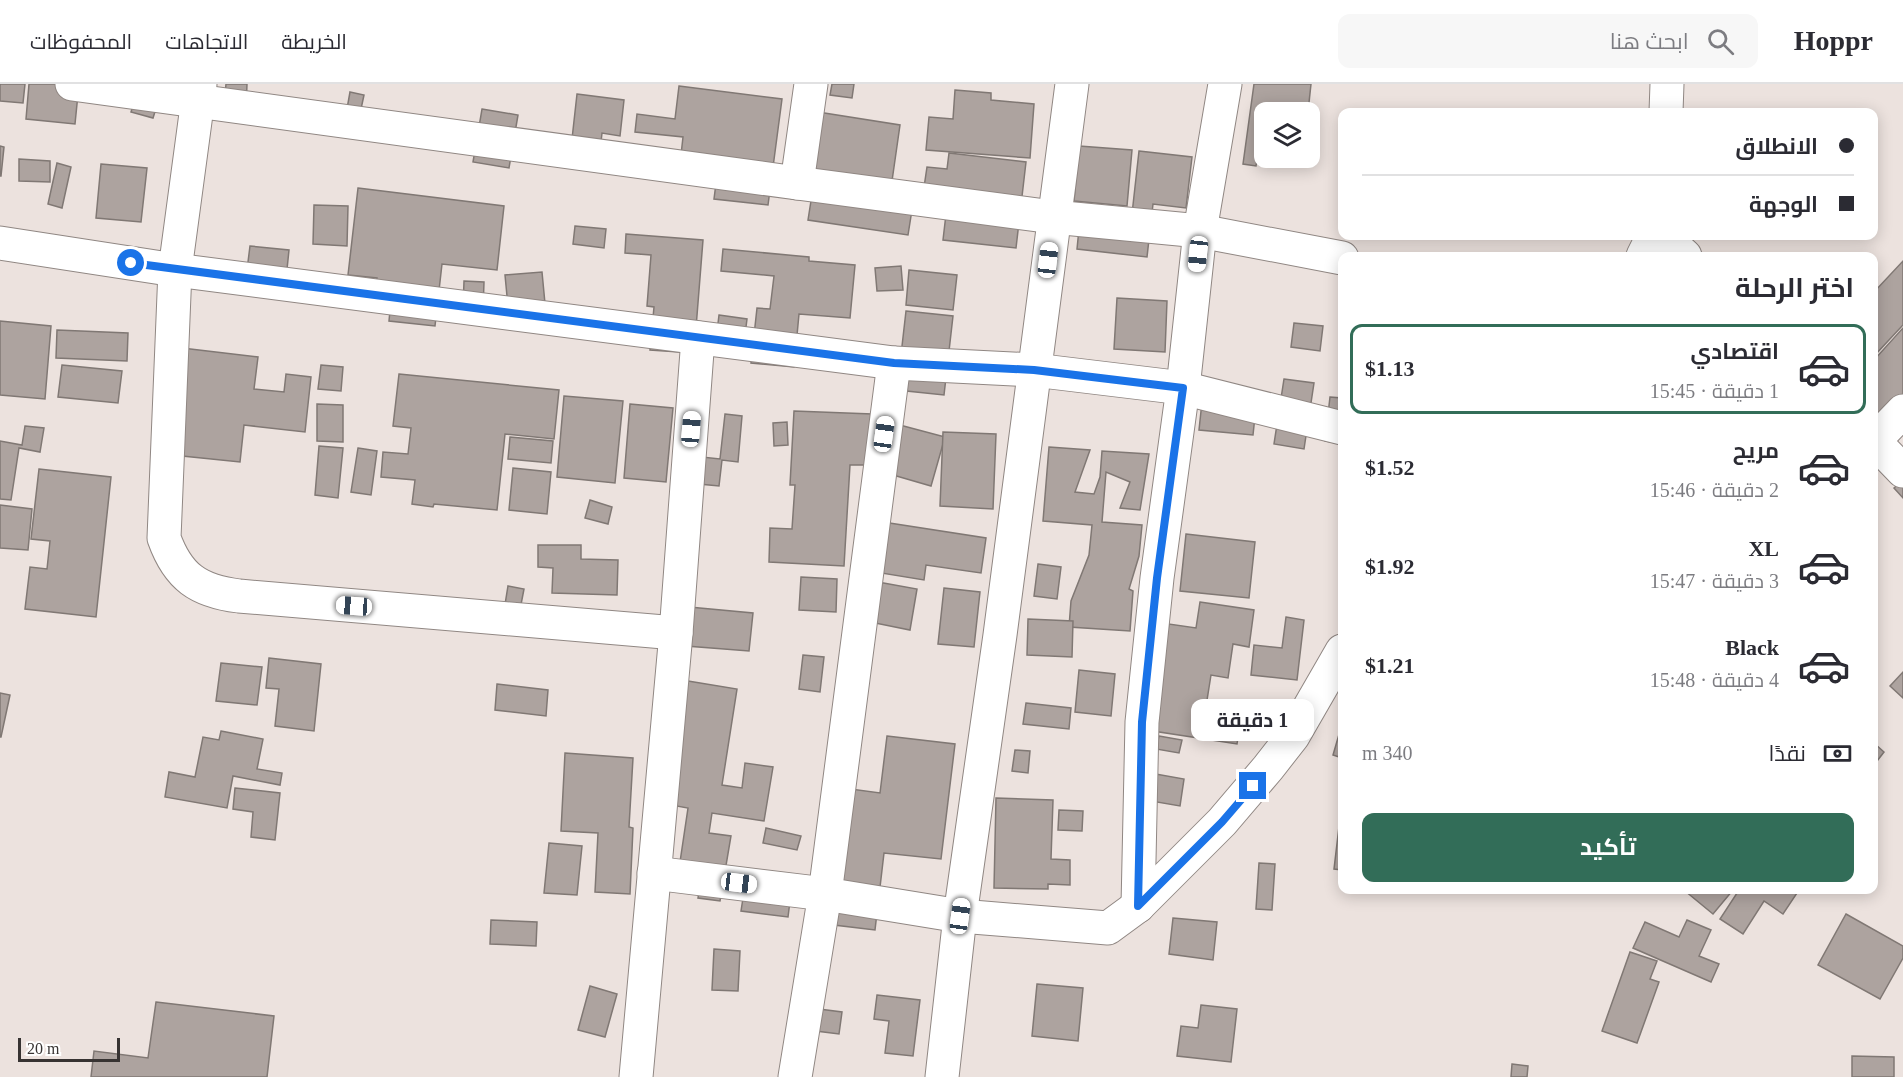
<!DOCTYPE html>
<html lang="ar">
<head>
<meta charset="utf-8">
<style>
	:root { --surface:#fff; --page:#f7f7f7; --text:#2b2b33; --muted:#7c7c81; --line:#e1e1e2; --accent:#326d58 }
	body { margin:0; font-family:"Times New Roman",Cairo,serif; background:var(--page); color:var(--text); direction:rtl; height:100vh; display:flex; flex-direction:column; font-size:22px; white-space:nowrap }
	* { box-sizing:border-box; margin:0 }
	p { font-size:20px; color:var(--muted) }
	.icon { flex:none; width:33px; height:33px; fill:none; stroke:currentColor; stroke-width:2; stroke-linecap:round; stroke-linejoin:round }
	.map { position:relative; flex:1; overflow:hidden; direction:ltr }
	.panel { position:absolute; left:1338px; top:168px; width:540px; height:642px; display:flex; flex-direction:column; background:var(--surface); border-radius:12px; box-shadow:0 3px 15px #0003; direction:rtl }
	.panel>* { flex:none }
	.banner { position:absolute; left:1338px; top:24px; width:540px; height:132px; border-radius:12px; box-shadow:0 3px 15px #0003; direction:rtl; display:grid; align-content:center; height:132px; padding:0 24px; background:var(--surface) }
	.tools { position:absolute; left:1254px; top:18px; display:grid; gap:12px }
	.tools a { display:grid; place-items:center; width:66px; height:66px; border-radius:12px; background:var(--surface); box-shadow:0 3px 15px #0003; font-size:30px }
	.scale { position:absolute; left:18px; bottom:15px; width:102px; box-sizing:border-box; padding-left:6px; border:3px solid #373332; border-top:0; font-size:16px; line-height:21px; white-space:nowrap; color:#373332; -webkit-text-stroke:4px #fff; paint-order:stroke }
	.end { position:absolute; width:27px; height:27px; margin:-14px; border:8px solid #1a73e8; background:#fff; box-shadow:0 0 0 3px #fff }
	.from { border-radius:50% }
	.bubble { position:absolute; height:42px; border-radius:12px; background:var(--surface); box-shadow:0 3px 15px #0003; font-size:20px; font-weight:700; line-height:42px; text-align:center; direction:rtl }
	.car { position:absolute; width:18px; height:36px; margin:-18px -9px; border-radius:8px; box-shadow:0 0 4px 2px #0007; background:linear-gradient(#fff 24%,#345 0 40%,#fff 0 76%,#345 0 86%,#fff 0) }
	.banner b { display:flex; align-items:center; gap:21px; height:57px; font-size:22px }
	.banner b+b { border-top:2px solid var(--line) }
	.banner i { width:15px; height:15px; background:var(--text) }
	ul { padding:0; list-style:none }
	li { display:flex; align-items:center; gap:18px; height:90px; margin:0 12px 9px; padding:0 12px; border:3px solid transparent; border-radius:12px }
	li div { flex:1 }
	li b { display:block; font-size:22px }
	li em { font-style:normal; font-weight:700 }
	li.current { border-color:var(--accent) }
	li>.icon { width:54px; height:54px; stroke-width:1.5 }
	h2 { padding:0 24px; font-size:27px; line-height:72px }
	.pay { display:flex; align-items:center; gap:15px; height:66px; padding:0 24px; font-size:22px }
	.pay p { margin-inline-start:auto }
	.button { display:flex; gap:12px; margin-top:auto; padding:12px 24px }
	.button a { flex:1; height:69px; border-radius:12px; background:var(--accent); color:#fff; font-size:24px; font-weight:700; line-height:69px; text-align:center }
	header { display:flex; align-items:center; gap:36px; box-sizing:border-box; height:84px; padding:0 30px; background:var(--surface); border-bottom:2px solid var(--line) }
	header strong { font-size:28px }
	nav { display:flex; gap:33px; margin-inline-start:auto; font-size:21px }
	.search { width:420px; height:54px; background:var(--page); display:flex; align-items:center; gap:15px; box-sizing:border-box; padding:0 21px; border-radius:12px; color:var(--muted); font-size:22px }
	.map>svg:first-child { display:block }
	.building { fill:#ada39f; stroke:#807874; stroke-width:1.5 }
	.lines { fill:none; stroke-linecap:round; stroke-linejoin:round }
	.minor-casing { stroke:#908783; stroke-width:35 }
	.minor { stroke:#fff; stroke-width:33 }
	.route { stroke:#1a73e8; stroke-width:8 }
</style>
</head>
<body>
<header>
<strong>Hoppr</strong>
<div class="search"><svg class="icon" aria-label="search" viewBox="0 0 24 24"><circle cx="10" cy="10" r="6"/><path d="M15 15l6 6"/></svg>ابحث هنا</div>
<nav><a>الخريطة</a><a>الاتجاهات</a><a>المحفوظات</a></nav>
</header>
<div class="map">
<svg width="1903" height="993" viewBox="0 0 1903 993">
	<rect width="100%" height="100%" fill="#ece2de"/>
	<g class="building">
		<polygon points="0,0 25,0 23,19 0,17"/>
		<polygon points="29,0 79,0 75,40 26,35"/>
		<polygon points="140,0 163,2 153,34 131,28"/>
		<polygon points="226,0 247,0 246,25 224,23"/>
		<polygon points="832,0 854,0 852,14 830,11"/>
		<polygon points="1254,0 1311,0 1308,28 1264,28 1256,82 1243,80"/>
		<polygon points="679,2 782,15 768,121 714,115 719,76 681,71 683,53 635,48 637,30 675,35"/>
		<polygon points="955,6 991,9 991,16 1034,20 1030,74 926,66 929,33 953,35"/>
		<polygon points="350,8 364,11 358,39 345,36"/>
		<polygon points="577,10 624,16 620,52 602,49 600,67 571,64"/>
		<polygon points="482,25 518,31 509,84 473,78"/>
		<polygon points="818,28 900,41 891,104 915,107 908,151 808,136 816,85 810,84"/>
		<polygon points="0,62 4,63 1,92 0,92"/>
		<polygon points="1079,62 1132,66 1127,122 1074,117"/>
		<polygon points="1139,67 1192,73 1186,124 1153,120 1147,173 1077,165 1081,125 1132,130"/>
		<polygon points="949,69 1026,78 1016,164 943,156 948,113 923,110 927,83 947,85"/>
		<polygon points="19,75 50,77 50,98 19,97"/>
		<polygon points="57,79 71,83 62,124 48,120"/>
		<polygon points="101,80 147,84 141,138 96,134"/>
		<polygon points="358,104 504,122 497,186 442,180 435,242 389,237 391,216 375,214 377,194 348,191"/>
		<polygon points="314,121 348,122 347,162 313,160"/>
		<polygon points="575,142 606,145 604,164 573,160"/>
		<polygon points="626,150 703,156 694,269 650,266 654,223 647,222 651,171 625,169"/>
		<polygon points="250,162 289,166 284,214 246,194"/>
		<polygon points="723,165 809,173 809,177 855,181 850,234 799,230 794,283 751,279 757,224 770,225 774,192 721,187"/>
		<polygon points="1903,177 1903,241 1874,272 1874,208"/>
		<polygon points="901,182 903,206 877,207 875,184"/>
		<polygon points="909,186 957,191 953,226 906,221"/>
		<polygon points="542,188 546,230 509,233 505,191"/>
		<polygon points="464,197 484,198 483,227 463,226"/>
		<polygon points="1117,214 1167,217 1165,268 1114,265"/>
		<polygon points="906,227 953,232 944,311 897,306"/>
		<polygon points="719,231 747,235 744,259 716,256"/>
		<polygon points="0,237 51,242 45,315 0,311"/>
		<polygon points="1294,239 1323,242 1320,267 1291,263"/>
		<polygon points="1903,244 1903,312 1874,345 1874,276"/>
		<polygon points="57,246 128,249 127,277 56,274"/>
		<polygon points="182,264 258,273 254,305 284,308 286,290 311,293 305,348 244,341 240,378 163,370"/>
		<polygon points="62,281 122,287 118,319 58,313"/>
		<polygon points="321,281 343,283 341,307 318,305"/>
		<polygon points="399,290 559,306 554,355 505,350 497,426 434,420 433,423 412,420 415,396 381,393 383,368 408,370 411,344 393,342"/>
		<polygon points="1284,295 1314,299 1304,365 1274,360"/>
		<polygon points="564,312 623,317 615,399 557,393"/>
		<polygon points="1330,313 1342,314 1342,360 1325,357"/>
		<polygon points="1202,318 1256,323 1253,351 1199,346"/>
		<polygon points="317,320 343,321 343,358 317,357"/>
		<polygon points="630,320 673,324 666,398 624,394"/>
		<polygon points="794,327 872,330 870,381 850,381 844,482 769,478 770,444 792,445 795,401 790,401"/>
		<polygon points="725,330 742,332 738,378 722,376 719,402 699,400 702,373 720,375"/>
		<polygon points="787,338 788,361 774,362 773,339"/>
		<polygon points="896,340 945,353 931,402 886,389"/>
		<polygon points="25,342 44,344 40,368 19,364 11,416 0,415 0,357 22,361"/>
		<polygon points="943,348 996,350 993,425 940,422"/>
		<polygon points="510,353 553,357 551,379 508,375"/>
		<polygon points="319,362 343,364 338,414 315,411"/>
		<polygon points="1049,363 1090,366 1075,408 1094,410 1100,393 1102,367 1149,370 1140,426 1120,424 1130,398 1106,388 1102,438 1142,441 1139,472 1129,505 1133,507 1130,547 1069,543 1071,517 1089,471 1092,441 1043,437"/>
		<polygon points="358,364 377,367 371,411 351,408"/>
		<polygon points="513,384 551,388 547,430 509,426"/>
		<polygon points="39,385 111,393 96,533 25,525 30,483 47,485 50,457 31,455"/>
		<polygon points="1903,396 1903,414 1894,404"/>
		<polygon points="590,416 612,423 608,440 585,434"/>
		<polygon points="0,421 32,425 28,466 0,464"/>
		<polygon points="883,438 986,454 981,489 926,481 924,496 875,488"/>
		<polygon points="1186,450 1255,458 1249,514 1180,507"/>
		<polygon points="538,461 581,461 581,475 618,476 617,511 552,509 553,484 538,483"/>
		<polygon points="1038,480 1061,483 1057,515 1034,512"/>
		<polygon points="801,493 837,495 836,528 799,526"/>
		<polygon points="878,498 917,505 910,546 870,538"/>
		<polygon points="508,502 524,505 518,536 503,533"/>
		<polygon points="944,504 980,508 974,563 938,560"/>
		<polygon points="1200,518 1254,526 1249,563 1233,560 1228,594 1211,591 1204,635 1240,640 1237,660 1153,647 1169,540 1196,544"/>
		<polygon points="689,523 753,529 749,567 686,562"/>
		<polygon points="1286,533 1304,536 1297,596 1251,591 1254,561 1282,564"/>
		<polygon points="1028,535 1073,537 1072,573 1027,571"/>
		<polygon points="803,571 824,573 820,608 799,605"/>
		<polygon points="269,574 321,580 314,647 275,642 279,605 266,604"/>
		<polygon points="221,579 262,583 257,621 216,617"/>
		<polygon points="1079,586 1115,590 1111,632 1075,628"/>
		<polygon points="1903,588 1903,614 1890,602"/>
		<polygon points="688,597 737,605 722,701 742,704 745,679 773,683 764,737 712,729 709,749 731,752 720,817 698,814 703,781 680,778 688,724 671,721"/>
		<polygon points="497,600 548,606 546,632 495,626"/>
		<polygon points="0,609 10,611 1,653 0,653"/>
		<polygon points="1026,619 1071,624 1069,645 1023,640"/>
		<polygon points="1342,640 1342,674 1333,671"/>
		<polygon points="221,647 263,655 257,685 282,689 280,701 233,692 227,724 165,713 169,688 195,693 203,653 219,656"/>
		<polygon points="887,652 955,660 941,775 884,769 875,846 834,841 851,705 880,709"/>
		<polygon points="1159,652 1182,656 1179,669 1156,665"/>
		<polygon points="1874,659 1884,668 1874,681"/>
		<polygon points="1015,666 1030,667 1028,689 1012,687"/>
		<polygon points="565,669 633,674 629,743 633,744 630,810 595,808 598,749 561,747"/>
		<polygon points="1150,689 1184,695 1180,722 1145,716"/>
		<polygon points="235,704 280,709 275,756 251,753 253,728 233,725"/>
		<polygon points="996,714 1053,716 1051,775 1070,776 1070,801 1048,800 1048,805 994,804"/>
		<polygon points="1059,726 1083,727 1082,747 1058,746"/>
		<polygon points="1340,734 1342,734 1342,786 1334,785"/>
		<polygon points="766,744 801,752 797,766 763,759"/>
		<polygon points="549,759 582,762 577,811 544,809"/>
		<polygon points="1259,779 1275,780 1272,826 1256,825"/>
		<polygon points="746,795 792,801 788,833 741,827"/>
		<polygon points="1687,806 1733,806 1713,830 1685,807"/>
		<polygon points="1739,806 1799,806 1783,830 1764,817 1743,850 1720,835"/>
		<polygon points="1846,830 1903,862 1903,874 1880,915 1818,881"/>
		<polygon points="1173,834 1217,838 1213,876 1169,870"/>
		<polygon points="491,836 537,838 536,862 490,860"/>
		<polygon points="1687,836 1711,846 1699,872 1719,880 1711,898 1633,864 1645,838 1679,853"/>
		<polygon points="714,865 740,867 738,907 712,906"/>
		<polygon points="1630,868 1657,877 1650,895 1659,898 1637,959 1602,947"/>
		<polygon points="1037,900 1083,904 1078,957 1032,952"/>
		<polygon points="590,902 617,910 605,953 578,946"/>
		<polygon points="877,911 920,916 913,972 885,969 889,937 874,935"/>
		<polygon points="156,918 274,932 267,993 91,993 94,967 148,974"/>
		<polygon points="1201,921 1237,925 1231,978 1177,972 1181,942 1198,944"/>
		<polygon points="819,925 842,928 839,950 816,947"/>
		<polygon points="1852,972 1894,973 1894,993 1852,993"/>
		<polygon points="1512,980 1528,982 1527,993 1511,993"/>
	</g>
	<g class="lines">
		<defs>
			<g id="minor">
				<polyline points="72,0 797,99 811,0"/>
				<path d="M200 0 175 186 164 454C178 493 198 507 239 512L676 549"/>
				<polyline points="1666,28 1667,0"/>
				<polyline points="797,99 1053,133 1200,147 1342,174"/>
				<polyline points="1663,152 1685,172"/>
				<polyline points="0,159 175,186 894,279 1034,286 1183,304 1342,344"/>
				<polyline points="1643,172 1653,152"/>
				<polyline points="1874,357 1903,327"/>
				<polyline points="1874,357 1903,387"/>
				<polyline points="654,789 825,810 960,832 1108,844 1138,822 1222,738 1268,684 1293,652 1342,567"/>
				<polyline points="1138,822 1142,638 1157,494 1183,304 1200,147 1225,0"/>
				<polyline points="636,993 676,549 698,254"/>
				<polyline points="795,993 825,810 894,279"/>
				<polyline points="942,993 960,832 1000,551 1072,0"/>
			</g>
		</defs>
		<use href="#minor" class="minor-casing"/>
		<use href="#minor" class="minor"/>
	</g>
	<g class="lines">
		<polyline class="route" points="131,179 894,279 1034,286 1183,304 1157,494 1142,638 1138,822 1222,738 1253,702"/>
	</g>
</svg>
<div class="tools">
<a><svg class="icon" aria-label="layers" viewBox="0 0 24 24"><path d="M12 4l9 5-9 5-9-5zM3 14l9 5 9-5"/></svg></a>
</div>
<div class="scale">20 m</div>
<i class="end from" style="left:131px;top:179px"></i>
<i class="end" style="left:1253px;top:702px"></i>
<div class="bubble" style="left:1191px;top:615px;width:123px">1 دقيقة</div>
<i class="car" style="left:1198px;top:170px;rotate:186deg"></i>
<i class="car" style="left:1048px;top:176px;rotate:7deg"></i>
<i class="car" style="left:691px;top:345px;rotate:5deg"></i>
<i class="car" style="left:884px;top:350px;rotate:8deg"></i>
<i class="car" style="left:354px;top:522px;rotate:274deg"></i>
<i class="car" style="left:739px;top:799px;rotate:97deg"></i>
<i class="car" style="left:960px;top:832px;rotate:8deg"></i>
<div class="banner">
<b><i class="from"></i>الانطلاق</b>
<b><i></i>الوجهة</b>
</div>
<section class="panel">
<h2>اختر الرحلة</h2>
<ul>
<li class="current"><svg class="icon" aria-label="car" viewBox="0 0 24 24"><path d="M5 17H2v-5l4-1 3-4h7l3 4 3 1v5h-3M9 17h6M6 11h13"/><circle cx="7" cy="17" r="2"/><circle cx="17" cy="17" r="2"/></svg><div><b>اقتصادي</b><p>1 دقيقة · 15:45</p></div><em>$1.13</em></li>
<li><svg class="icon" aria-label="car" viewBox="0 0 24 24"><path d="M5 17H2v-5l4-1 3-4h7l3 4 3 1v5h-3M9 17h6M6 11h13"/><circle cx="7" cy="17" r="2"/><circle cx="17" cy="17" r="2"/></svg><div><b>مريح</b><p>2 دقيقة · 15:46</p></div><em>$1.52</em></li>
<li><svg class="icon" aria-label="car" viewBox="0 0 24 24"><path d="M5 17H2v-5l4-1 3-4h7l3 4 3 1v5h-3M9 17h6M6 11h13"/><circle cx="7" cy="17" r="2"/><circle cx="17" cy="17" r="2"/></svg><div><b>XL</b><p>3 دقيقة · 15:47</p></div><em>$1.92</em></li>
<li><svg class="icon" aria-label="car" viewBox="0 0 24 24"><path d="M5 17H2v-5l4-1 3-4h7l3 4 3 1v5h-3M9 17h6M6 11h13"/><circle cx="7" cy="17" r="2"/><circle cx="17" cy="17" r="2"/></svg><div><b>Black</b><p>4 دقيقة · 15:48</p></div><em>$1.21</em></li>
</ul>
<div class="pay"><svg class="icon" aria-label="cash" viewBox="0 0 24 24"><path d="M3 7h18v10H3z"/><circle cx="12" cy="12" r="2"/></svg>نقدًا<p>340 m</p></div>
<div class="button"><a>تأكيد</a></div>
</section>
</div>
</body>
</html>
